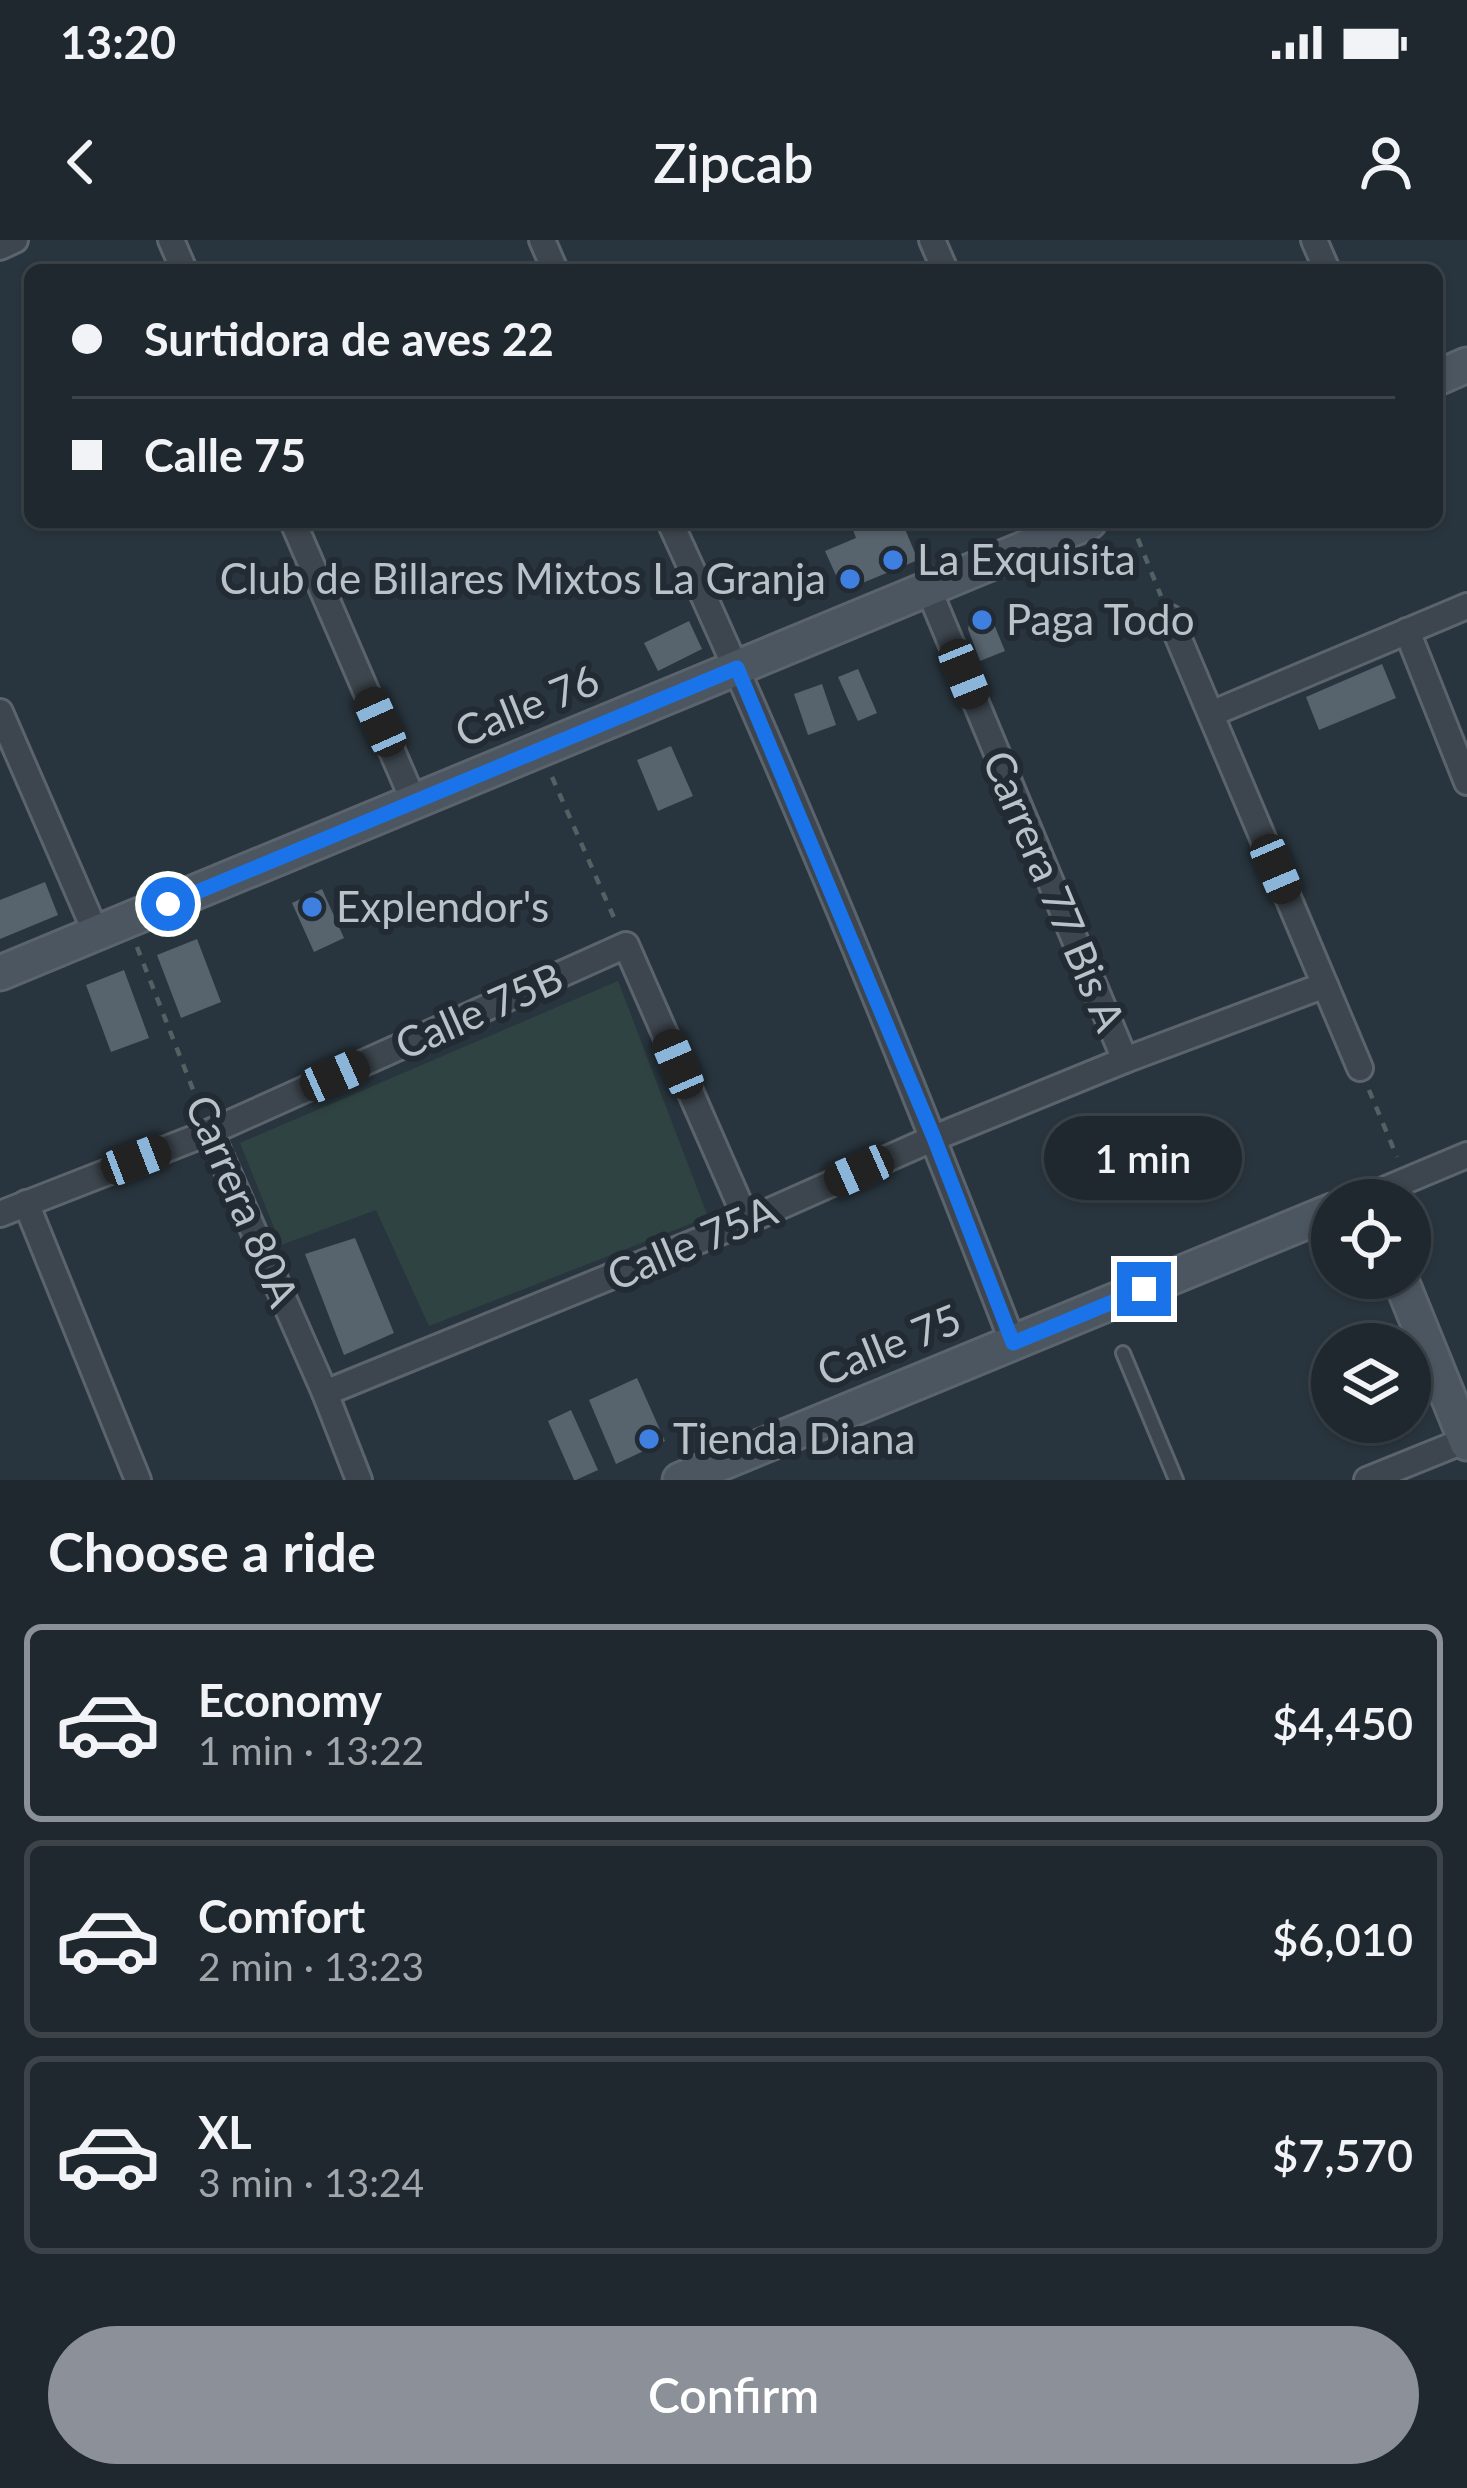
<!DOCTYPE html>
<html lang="en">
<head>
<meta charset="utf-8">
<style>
	:root { --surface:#1f282e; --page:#273036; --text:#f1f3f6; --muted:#a1a6aa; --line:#3c444a; --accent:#8c9099 }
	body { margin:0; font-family:Lato,sans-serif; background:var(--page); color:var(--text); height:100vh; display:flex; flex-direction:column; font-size:45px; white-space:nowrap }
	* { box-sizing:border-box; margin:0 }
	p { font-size:39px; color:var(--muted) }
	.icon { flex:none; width:66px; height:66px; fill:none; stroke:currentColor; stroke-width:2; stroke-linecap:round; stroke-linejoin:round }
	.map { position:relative; height:1240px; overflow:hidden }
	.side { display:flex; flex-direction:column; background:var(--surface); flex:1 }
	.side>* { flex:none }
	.guide { position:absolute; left:24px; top:24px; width:1419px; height:264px; border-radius:18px; box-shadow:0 3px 9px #0004,0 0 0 3px var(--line); display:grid; align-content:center; height:264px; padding:0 48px; background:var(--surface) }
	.tools { position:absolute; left:1311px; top:939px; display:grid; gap:24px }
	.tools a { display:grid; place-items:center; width:120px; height:120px; border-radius:50%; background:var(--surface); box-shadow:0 3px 9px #0004,0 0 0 3px var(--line); font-size:60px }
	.end { position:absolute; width:54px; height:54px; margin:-27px; border:15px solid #1a73e8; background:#fff; box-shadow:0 0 0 6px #fff }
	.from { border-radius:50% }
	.bubble { position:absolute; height:84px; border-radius:42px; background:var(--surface); box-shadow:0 3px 9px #0004,0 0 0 3px var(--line); font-size:39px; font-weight:600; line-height:84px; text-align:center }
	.car { position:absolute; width:36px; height:72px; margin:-36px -18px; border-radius:15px; box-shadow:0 0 9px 3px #0007; background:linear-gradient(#222 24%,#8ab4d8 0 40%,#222 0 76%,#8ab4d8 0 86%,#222 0) }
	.guide b { display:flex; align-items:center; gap:42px; height:114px; font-size:45px }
	.guide b+b { border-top:3px solid var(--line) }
	.guide i { width:30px; height:30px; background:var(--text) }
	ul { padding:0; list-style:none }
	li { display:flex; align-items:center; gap:36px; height:198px; margin:0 24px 18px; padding:0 24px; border:6px solid var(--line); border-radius:18px }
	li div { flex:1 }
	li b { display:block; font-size:45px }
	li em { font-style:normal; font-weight:600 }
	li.current { border-color:var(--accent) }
	li>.icon { width:108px; height:108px; stroke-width:1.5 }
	h2 { padding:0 48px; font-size:54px; line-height:144px }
	.button { display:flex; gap:24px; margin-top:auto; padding:24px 48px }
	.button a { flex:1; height:138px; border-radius:72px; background:var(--accent); color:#fff; font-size:48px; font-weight:600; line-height:138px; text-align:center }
	.status { display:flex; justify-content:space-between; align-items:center; height:84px; padding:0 60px; background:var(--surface); direction:ltr }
	.status svg { height:33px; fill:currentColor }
	header { display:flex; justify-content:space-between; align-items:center; height:156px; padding:0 48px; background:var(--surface); font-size:54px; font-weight:600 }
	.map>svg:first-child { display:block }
	.green { fill:#2f4442 }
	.building { fill:#57636d }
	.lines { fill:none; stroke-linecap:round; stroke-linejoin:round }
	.lane-casing { stroke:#5b646c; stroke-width:18 }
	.street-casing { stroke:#5b646c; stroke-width:30 }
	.secondary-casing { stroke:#5b646c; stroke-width:39 }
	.path { stroke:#506262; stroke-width:4.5; stroke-dasharray:9 9; stroke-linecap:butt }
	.lane { stroke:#3d464e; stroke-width:12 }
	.street { stroke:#3d464e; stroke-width:24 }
	.secondary { stroke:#4c5661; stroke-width:33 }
	.route { stroke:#1a73e8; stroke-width:15 }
	.shop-dot { fill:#3f7fe0; stroke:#222b33; stroke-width:4.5 }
	.labels { text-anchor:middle; stroke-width:12; stroke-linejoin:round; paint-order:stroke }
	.poi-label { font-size:42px; fill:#b9c1c9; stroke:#222b33; text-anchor:start }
	.street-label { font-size:42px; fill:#b9c1c9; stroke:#222b33 }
</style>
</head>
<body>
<div class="status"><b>13:20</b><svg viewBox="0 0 49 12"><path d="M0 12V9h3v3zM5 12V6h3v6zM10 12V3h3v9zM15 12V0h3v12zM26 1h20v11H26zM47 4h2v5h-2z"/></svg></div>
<header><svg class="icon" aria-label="back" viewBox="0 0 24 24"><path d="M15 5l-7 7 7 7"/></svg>Zipcab<svg class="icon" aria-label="person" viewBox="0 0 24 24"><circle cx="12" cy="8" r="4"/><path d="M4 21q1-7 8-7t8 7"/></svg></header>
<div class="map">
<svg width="1467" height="1240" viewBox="0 0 1467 1240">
	<rect width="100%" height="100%" fill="#29353e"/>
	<polygon class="green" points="618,741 708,977 429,1086 376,970 281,1005 240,903"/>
	<g class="building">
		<polygon points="850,282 902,282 918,320 843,351 825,311 856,298"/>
		<polygon points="989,372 1005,411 980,421 968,389 970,380"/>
		<polygon points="689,381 702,409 658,431 644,403"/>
		<polygon points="1382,424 1396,458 1319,490 1306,457"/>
		<polygon points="858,429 877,473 858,481 838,437"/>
		<polygon points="822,444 836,485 808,495 794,454"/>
		<polygon points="671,506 693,556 658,571 637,520"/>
		<polygon points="45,642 58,675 0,699 0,660"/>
		<polygon points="322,649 344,698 314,712 292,663"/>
		<polygon points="197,699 221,762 181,778 157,715"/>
		<polygon points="124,730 149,798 111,812 86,745"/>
		<polygon points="355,998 394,1093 344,1115 305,1014"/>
		<polygon points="637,1138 665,1201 616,1224 589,1160"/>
		<polygon points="571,1170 598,1230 576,1240 574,1240 548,1181"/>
	</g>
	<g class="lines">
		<defs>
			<polyline id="lane" points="1123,1113 1176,1240"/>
			<g id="street">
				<polyline points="171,0 184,30"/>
				<polyline points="542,0 555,30"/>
				<polyline points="932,0 945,30"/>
				<polyline points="1314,0 1327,30"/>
				<polyline points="0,7 15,0"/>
				<polyline points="293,282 414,562"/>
				<path d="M670 282C794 551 906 826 1013 1103"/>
				<polyline points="928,348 1125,820"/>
				<polyline points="1170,378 1360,828"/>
				<polyline points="1407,391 1467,542"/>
				<polyline points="0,472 96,693"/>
				<polyline points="1211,474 1467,366"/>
				<polyline points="210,892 325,1153 359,1240"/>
				<polyline points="1367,957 1467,915"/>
				<polyline points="26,963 138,1240"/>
				<polyline points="0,974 210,892 626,705 747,981"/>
				<polyline points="325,1153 747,981 934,898 1125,820 1325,745"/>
				<polyline points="1367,1240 1466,1200"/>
			</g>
			<g id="secondary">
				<polyline points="1437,138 1467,125"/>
				<polyline points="0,733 1089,282"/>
				<polyline points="1359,960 1367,957 1369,960"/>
				<polyline points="1400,1038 1467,1203"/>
				<polyline points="680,1240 1332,971"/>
			</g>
		</defs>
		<use href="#lane" class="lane-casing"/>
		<use href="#street" class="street-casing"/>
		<use href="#secondary" class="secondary-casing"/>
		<g class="path">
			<polyline points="1131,282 1161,356"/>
			<polyline points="552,537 615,680"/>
			<polyline points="137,707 201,870"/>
			<polyline points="1369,850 1397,917"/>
		</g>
		<use href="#lane" class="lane"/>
		<use href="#street" class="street"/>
		<use href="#secondary" class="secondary"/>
	</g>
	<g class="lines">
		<polyline class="route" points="168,664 737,428 934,898 1013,1103 1144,1049"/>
	</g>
	<g class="shop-dot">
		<circle cx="893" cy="320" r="12"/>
		<circle cx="850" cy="339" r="12"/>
		<circle cx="982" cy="380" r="12"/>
		<circle cx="312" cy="667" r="12"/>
		<circle cx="649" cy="1199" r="12"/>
	</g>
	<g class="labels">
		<g class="poi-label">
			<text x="917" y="335">La Exquisita</text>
			<text x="826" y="354" text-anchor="end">Club de Billares Mixtos La Granja</text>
			<text x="1006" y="395">Paga Todo</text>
			<text x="336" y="682">Explendor's</text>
			<text x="673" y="1214">Tienda Diana</text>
		</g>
		<g class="street-label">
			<text transform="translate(527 466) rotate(-22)" y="15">Calle 76</text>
			<text transform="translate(1054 651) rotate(67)" y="15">Carrera 77 Bis A</text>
			<text transform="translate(479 771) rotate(-24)" y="15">Calle 75B</text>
			<text transform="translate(242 961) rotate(67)" y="15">Carrera 80A</text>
			<text transform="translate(692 1003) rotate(-23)" y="15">Calle 75A</text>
			<text transform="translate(889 1105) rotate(-22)" y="15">Calle 75</text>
		</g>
	</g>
</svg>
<div class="tools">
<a><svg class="icon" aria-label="locate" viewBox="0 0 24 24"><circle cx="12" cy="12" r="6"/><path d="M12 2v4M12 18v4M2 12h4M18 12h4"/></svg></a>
<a><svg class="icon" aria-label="layers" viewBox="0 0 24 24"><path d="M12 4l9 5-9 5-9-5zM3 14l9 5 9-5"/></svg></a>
</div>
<i class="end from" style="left:168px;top:664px"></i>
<i class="end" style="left:1144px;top:1049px"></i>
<div class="bubble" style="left:1044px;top:876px;width:198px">1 min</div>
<i class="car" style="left:964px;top:434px;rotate:158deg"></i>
<i class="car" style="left:380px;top:482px;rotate:336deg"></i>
<i class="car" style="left:1276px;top:629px;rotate:157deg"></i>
<i class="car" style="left:678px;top:824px;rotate:337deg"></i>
<i class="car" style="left:335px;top:836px;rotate:66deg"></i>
<i class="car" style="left:136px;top:920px;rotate:69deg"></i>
<i class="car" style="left:859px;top:931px;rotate:246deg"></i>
<div class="guide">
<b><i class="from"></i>Surtidora de aves 22</b>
<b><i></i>Calle 75</b>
</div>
</div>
<section class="side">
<h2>Choose a ride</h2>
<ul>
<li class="current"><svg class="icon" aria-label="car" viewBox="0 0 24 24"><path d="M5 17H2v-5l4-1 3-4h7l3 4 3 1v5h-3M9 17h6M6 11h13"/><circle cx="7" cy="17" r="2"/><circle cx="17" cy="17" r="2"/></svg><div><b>Economy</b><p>1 min · 13:22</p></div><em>$4,450</em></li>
<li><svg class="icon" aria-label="car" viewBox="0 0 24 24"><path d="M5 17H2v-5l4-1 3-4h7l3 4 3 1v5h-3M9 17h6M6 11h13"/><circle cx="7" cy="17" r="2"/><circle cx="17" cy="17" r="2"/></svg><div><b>Comfort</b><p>2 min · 13:23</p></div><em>$6,010</em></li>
<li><svg class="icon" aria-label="car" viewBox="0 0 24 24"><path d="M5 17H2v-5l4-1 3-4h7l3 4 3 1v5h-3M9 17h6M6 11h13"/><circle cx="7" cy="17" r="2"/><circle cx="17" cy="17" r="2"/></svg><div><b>XL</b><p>3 min · 13:24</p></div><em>$7,570</em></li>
</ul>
<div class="button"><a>Confirm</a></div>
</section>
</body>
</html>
